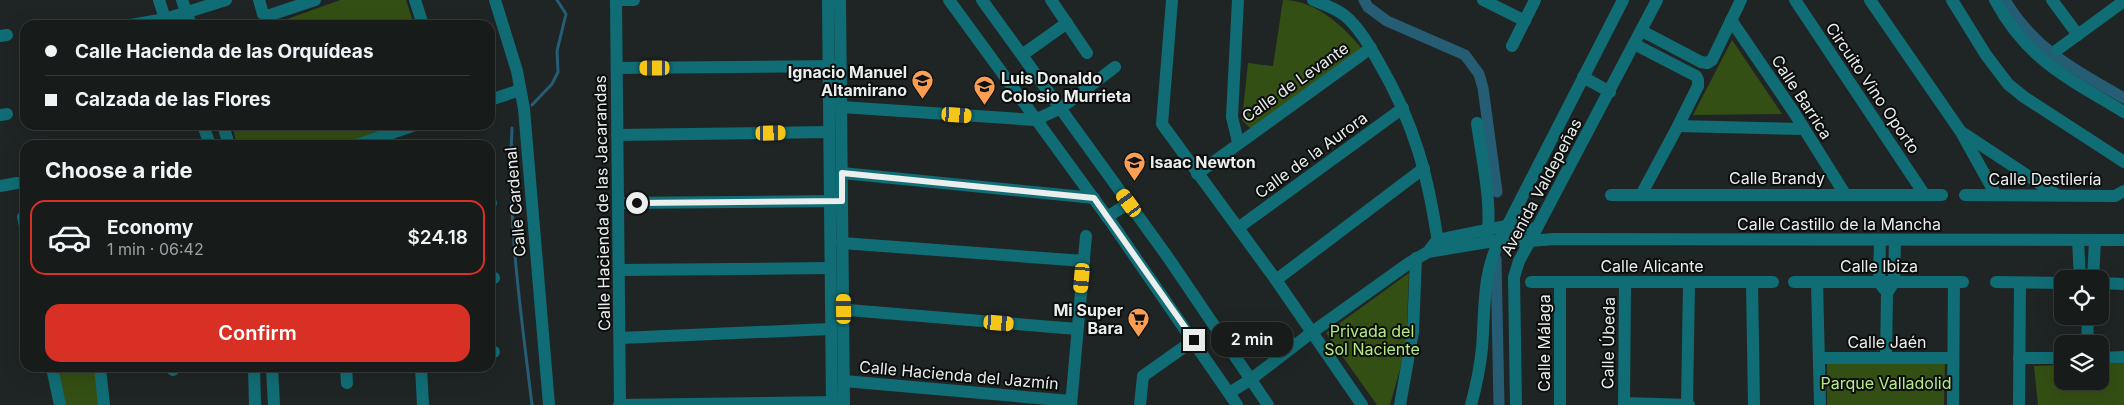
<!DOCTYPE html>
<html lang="en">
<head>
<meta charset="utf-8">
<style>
	:root { --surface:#171c1b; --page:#202524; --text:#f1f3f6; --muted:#9ea1a3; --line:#363a3a; --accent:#d93025 }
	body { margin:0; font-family:Inter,sans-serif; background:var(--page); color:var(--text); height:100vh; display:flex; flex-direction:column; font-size:19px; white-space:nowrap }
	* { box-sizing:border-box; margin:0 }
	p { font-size:16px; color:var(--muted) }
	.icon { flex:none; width:28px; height:28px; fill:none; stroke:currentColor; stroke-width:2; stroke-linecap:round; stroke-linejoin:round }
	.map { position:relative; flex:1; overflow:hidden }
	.sheet { position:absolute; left:20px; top:140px; width:475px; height:232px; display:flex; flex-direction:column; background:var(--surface); border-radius:15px; box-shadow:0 5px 20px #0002,0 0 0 1px var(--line) }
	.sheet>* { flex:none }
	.hud { position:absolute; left:20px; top:20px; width:475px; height:110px; border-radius:15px; box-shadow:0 5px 20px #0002,0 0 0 1px var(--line); display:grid; align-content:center; height:110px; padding:0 25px; background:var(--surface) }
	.fabs { position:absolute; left:2054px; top:270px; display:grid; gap:10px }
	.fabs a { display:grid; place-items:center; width:55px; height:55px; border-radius:10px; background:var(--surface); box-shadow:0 5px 20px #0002,0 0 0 1px var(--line); font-size:25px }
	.end { position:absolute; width:22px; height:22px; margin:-11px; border:6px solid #eaeeed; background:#111; box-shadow:0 0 0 2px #111 }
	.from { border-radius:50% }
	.bubble { position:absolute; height:35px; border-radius:15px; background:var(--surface); box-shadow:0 5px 20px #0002,0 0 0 1px var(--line); font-size:16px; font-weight:600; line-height:35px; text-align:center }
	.car { position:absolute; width:15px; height:30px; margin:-15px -8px; border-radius:6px; box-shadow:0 0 4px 1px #0007; background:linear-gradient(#f5c518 24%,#345 0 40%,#f5c518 0 76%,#345 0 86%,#f5c518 0) }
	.hud b { display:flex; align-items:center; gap:18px; height:48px; font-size:19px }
	.hud b+b { border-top:1px solid var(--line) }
	.hud i { width:12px; height:12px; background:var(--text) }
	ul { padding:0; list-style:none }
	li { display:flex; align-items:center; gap:15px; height:75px; margin:0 10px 8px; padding:0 15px; border:2px solid transparent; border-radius:15px }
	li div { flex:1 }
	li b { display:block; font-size:19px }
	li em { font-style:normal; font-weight:600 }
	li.selected { border-color:var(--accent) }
	li>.icon { width:45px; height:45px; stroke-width:1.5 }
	h2 { padding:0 25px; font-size:22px; line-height:60px }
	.button { display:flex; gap:10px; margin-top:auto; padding:10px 25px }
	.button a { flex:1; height:58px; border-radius:15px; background:var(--accent); color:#fff; font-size:20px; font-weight:600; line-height:58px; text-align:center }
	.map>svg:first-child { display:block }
	.green { fill:#344f14 }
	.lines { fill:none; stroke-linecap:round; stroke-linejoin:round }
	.stream { stroke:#255d75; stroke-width:3 }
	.canal { stroke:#255d75; stroke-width:11 }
	.minor { stroke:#116d75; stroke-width:12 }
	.tertiary { stroke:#116d75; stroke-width:12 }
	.route { stroke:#eaeeed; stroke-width:6 }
	.labels { text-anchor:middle; stroke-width:4; stroke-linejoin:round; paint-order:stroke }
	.poi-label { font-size:16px; font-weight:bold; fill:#eaeeed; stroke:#0b0e0d; text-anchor:end }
	.street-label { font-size:16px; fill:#eaeeed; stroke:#0b0e0d }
	.park-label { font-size:16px; fill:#b6ec82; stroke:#0b0e0d }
</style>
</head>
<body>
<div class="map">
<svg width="2124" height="405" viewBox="0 0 2124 405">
	<rect width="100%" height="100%" fill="#1f2524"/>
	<g class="green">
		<polygon points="340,0 406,0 414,25 271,25"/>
		<path d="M1283 0C1316 0 1343 26 1363 50L1252 130 1242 120 1248 63 1273 66Z"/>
		<polygon points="1732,40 1782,114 1693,115"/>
		<polygon points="232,125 396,125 344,145 237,145"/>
		<polygon points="1409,273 1406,348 1390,405 1377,405 1326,333"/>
		<polygon points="1827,361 1945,361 1944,405 1827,405"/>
		<polygon points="2124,363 2124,405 2038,405 2034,366 2062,365 2062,381 2100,381 2100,364"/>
		<polygon points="56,368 95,368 101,405 64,405"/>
	</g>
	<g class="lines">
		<g class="stream">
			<polyline points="532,105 552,84 558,72 557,51 566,14 557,0"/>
			<path d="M512 128C507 221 521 313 532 405"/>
		</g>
		<g class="canal">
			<polyline points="1364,0 1368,7 1387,21 1465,55 1479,74 1483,88 1497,192"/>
			<path d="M2005 0C2034 49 2076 71 2124 98"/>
			<polyline points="1496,259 1499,405"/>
		</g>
		<g class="minor">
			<polyline points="159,0 167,25"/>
			<polyline points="182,0 191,25"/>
			<polyline points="259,0 263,14 267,16 315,0"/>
			<polyline points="415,0 423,25"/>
			<polyline points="495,0 517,71 524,109 549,405"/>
			<polyline points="616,0 620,405"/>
			<polyline points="616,0 634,0"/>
			<polyline points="828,0 832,405"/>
			<polyline points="840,0 844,405"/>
			<polyline points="1051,0 1087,53"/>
			<polyline points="1172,0 1162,124 1276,280 1362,405"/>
			<polyline points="1238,0 1232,117 1238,142"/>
			<path d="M1313 0C1323 4 1335 8 1344 15 1358 26 1369 45 1378 61 1415 124 1429 178 1439 250"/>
			<polyline points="1483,0 1525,21"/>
			<polyline points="1795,0 1924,194"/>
			<polyline points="1870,0 1961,132 1996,195"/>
			<polyline points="1952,0 1986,55 2008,84 2024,97 2124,162"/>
			<path d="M1995 0C2027 60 2068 78 2124 112"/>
			<polyline points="2052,0 2078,35"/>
			<polyline points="1731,20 1793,111 1845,194"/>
			<polyline points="131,25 165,19 226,0"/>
			<polyline points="1642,31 1701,62 1707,63 1712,60 1741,0"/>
			<polyline points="0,36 7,35"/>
			<polyline points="1634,44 1696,76 1698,80 1698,86 1678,126 1641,195"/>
			<polyline points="1512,46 1535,0"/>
			<polyline points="2057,50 2124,1"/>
			<polyline points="1022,55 1067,23"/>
			<polyline points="617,68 835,66"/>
			<polyline points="490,100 520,90"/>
			<polyline points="841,107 1035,120 1061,108 1115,67"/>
			<polyline points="0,115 7,114"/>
			<path d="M1477 123C1481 154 1494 211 1486 240"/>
			<polyline points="203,125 210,145"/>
			<polyline points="223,125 229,145"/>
			<polyline points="1678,126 1804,129"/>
			<polyline points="1963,133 2057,195"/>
			<polyline points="617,135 829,132"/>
			<polyline points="357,145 415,125"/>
			<polyline points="842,173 1094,198"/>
			<polyline points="1197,174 1371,48"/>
			<polyline points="0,186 17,183"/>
			<polyline points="1611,195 1942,195"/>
			<polyline points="1965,195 2115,196 2124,191"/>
			<polyline points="490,203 491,203"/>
			<polyline points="618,203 837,201"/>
			<polyline points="23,217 25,226"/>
			<polyline points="1238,228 1403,108"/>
			<polyline points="1880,240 1879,282 1884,289"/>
			<polyline points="2078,240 2080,279"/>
			<polyline points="842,243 1084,261"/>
			<polyline points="619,270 830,268"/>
			<polyline points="490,279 494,278"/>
			<polyline points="2093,279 2095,240"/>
			<polyline points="1276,280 1424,168"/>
			<polyline points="1531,282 1773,282"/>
			<polyline points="1560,282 1560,405"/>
			<polyline points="1752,282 1754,405"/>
			<polyline points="1794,282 1963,282"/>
			<polyline points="1817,282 1820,405"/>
			<polyline points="1996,282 2062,283"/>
			<polyline points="2100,283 2124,284"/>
			<polyline points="836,309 1077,329"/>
			<polyline points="620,338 830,329"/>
			<polyline points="2087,344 2088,316"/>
			<polyline points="490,353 494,352"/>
			<polyline points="1821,358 1953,358"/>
			<polyline points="1886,358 1887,293 1894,282 1895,240"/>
			<polyline points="2019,358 2062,358"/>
			<polyline points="2100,358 2124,357"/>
			<polyline points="52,368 60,405"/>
			<polyline points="100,368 104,405"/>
			<polyline points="172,368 173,370"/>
			<polyline points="254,368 255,405"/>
			<polyline points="272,368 274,405"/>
			<polyline points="346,368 347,383"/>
			<polyline points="421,368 423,405"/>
			<polyline points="844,381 1071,401"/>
			<polyline points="1624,403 1689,405"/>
			<polyline points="619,405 839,402"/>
			<polyline points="1071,405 1086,236"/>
			<polyline points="1140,405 1143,376 1194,340"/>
			<polyline points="1400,405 1413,332 1416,258"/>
			<path d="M1471 405C1476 387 1480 367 1482 348 1485 312 1482 272 1500 240"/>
			<polyline points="1516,405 1514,277 1519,261 1530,241 1554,239 2124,240"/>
			<polyline points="1624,405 1625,282"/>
			<polyline points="1687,405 1689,282"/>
			<polyline points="1953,405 1954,282"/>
			<polyline points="2019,405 2020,283"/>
		</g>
		<g class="tertiary">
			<polyline points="949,0 1113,225 1237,405"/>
			<polyline points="982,0 1167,256 1268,405"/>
			<polyline points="1583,77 1610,92"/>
			<polyline points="1107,217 1129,203"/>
			<polyline points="1500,240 1623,0"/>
			<polyline points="1428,252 1437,240 1451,237 1506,226 1536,229"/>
			<polyline points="1229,393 1250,380 1311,333 1409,263 1428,252 1500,240 1530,241 1657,0"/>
		</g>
	</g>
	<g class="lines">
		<polyline class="route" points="637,203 842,201 842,173 1094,198 1194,340"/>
	</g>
	<defs>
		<symbol id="school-pin" viewBox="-11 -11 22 30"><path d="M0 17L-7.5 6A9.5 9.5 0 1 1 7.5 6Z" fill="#fc9e52" stroke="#0b0e0d"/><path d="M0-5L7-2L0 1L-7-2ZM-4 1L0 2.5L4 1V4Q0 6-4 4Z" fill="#111"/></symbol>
		<symbol id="supermarket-pin" viewBox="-11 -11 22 30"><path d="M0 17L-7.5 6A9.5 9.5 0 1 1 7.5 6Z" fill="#fc9e52" stroke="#0b0e0d"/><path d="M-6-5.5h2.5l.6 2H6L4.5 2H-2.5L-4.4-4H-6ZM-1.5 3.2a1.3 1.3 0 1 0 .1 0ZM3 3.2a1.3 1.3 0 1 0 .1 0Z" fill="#111"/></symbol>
	</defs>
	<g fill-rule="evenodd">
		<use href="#school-pin" x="910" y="68" width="25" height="34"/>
		<use href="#school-pin" x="972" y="74" width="25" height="34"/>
		<use href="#school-pin" x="1122" y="150" width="25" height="34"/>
		<use href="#supermarket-pin" x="1126" y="306" width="25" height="34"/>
	</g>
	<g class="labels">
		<g class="poi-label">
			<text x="907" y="78">Ignacio Manuel<tspan x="907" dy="18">Altamirano</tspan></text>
			<text x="1001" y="84" text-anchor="start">Luis Donaldo<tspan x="1001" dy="18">Colosio Murrieta</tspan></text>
			<text x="1150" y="168" text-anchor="start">Isaac Newton</text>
			<text x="1123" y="316">Mi Super<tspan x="1123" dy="18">Bara</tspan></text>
		</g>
		<g class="street-label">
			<text transform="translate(1295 82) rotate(-35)" y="6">Calle de Levante</text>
			<text transform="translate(1873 88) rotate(56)" y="6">Circuito Vino Oporto</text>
			<text transform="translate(1802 97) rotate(57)" y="6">Calle Barrica</text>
			<text transform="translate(1311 155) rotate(-36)" y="6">Calle de la Aurora</text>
			<text x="1777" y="184">Calle Brandy</text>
			<text x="2045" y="185">Calle Destilería</text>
			<text transform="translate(1541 187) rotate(-62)" y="6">Avenida Valdepeñas</text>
			<text transform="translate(515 202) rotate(-95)" y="6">Calle Cardenal</text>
			<text transform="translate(602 203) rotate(-91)" y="6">Calle Hacienda de las Jacarandas</text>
			<text x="1839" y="230">Calle Castillo de la Mancha</text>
			<text x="1652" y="272">Calle Alicante</text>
			<text x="1879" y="272">Calle Ibiza</text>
			<text x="1887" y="348">Calle Jaén</text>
			<text transform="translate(1544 343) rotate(-90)" y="6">Calle Málaga</text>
			<text transform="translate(1608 343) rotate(-89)" y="6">Calle Úbeda</text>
			<text transform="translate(959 375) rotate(5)" y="6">Calle Hacienda del Jazmín</text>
		</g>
		<g class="park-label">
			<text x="1372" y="337">Privada del<tspan x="1372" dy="18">Sol Naciente</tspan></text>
			<text x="1886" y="389">Parque Valladolid</text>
		</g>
	</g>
</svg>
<div class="fabs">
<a><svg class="icon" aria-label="locate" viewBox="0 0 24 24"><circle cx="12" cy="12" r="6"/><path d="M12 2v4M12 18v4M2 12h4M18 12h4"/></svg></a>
<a><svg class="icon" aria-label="layers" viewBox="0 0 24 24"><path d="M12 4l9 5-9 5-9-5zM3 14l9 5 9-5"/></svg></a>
</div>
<i class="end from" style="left:637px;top:203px"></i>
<i class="end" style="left:1194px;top:340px"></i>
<div class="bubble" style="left:1211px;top:322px;width:82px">2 min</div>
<i class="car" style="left:655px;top:68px;rotate:270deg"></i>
<i class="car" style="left:957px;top:115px;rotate:94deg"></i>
<i class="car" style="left:771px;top:133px;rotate:89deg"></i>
<i class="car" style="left:1129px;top:203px;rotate:324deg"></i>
<i class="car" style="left:1082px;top:278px;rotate:185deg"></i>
<i class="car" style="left:844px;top:309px;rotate:359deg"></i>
<i class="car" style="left:999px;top:323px;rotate:95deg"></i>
<div class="hud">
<b><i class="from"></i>Calle Hacienda de las Orquídeas</b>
<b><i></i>Calzada de las Flores</b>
</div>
<section class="sheet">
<h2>Choose a ride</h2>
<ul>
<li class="selected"><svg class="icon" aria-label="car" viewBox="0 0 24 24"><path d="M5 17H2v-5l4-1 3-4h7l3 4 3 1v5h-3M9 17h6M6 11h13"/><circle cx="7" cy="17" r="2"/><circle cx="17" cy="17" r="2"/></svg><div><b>Economy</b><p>1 min · 06:42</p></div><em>$24.18</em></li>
</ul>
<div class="button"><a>Confirm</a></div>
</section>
</div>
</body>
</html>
